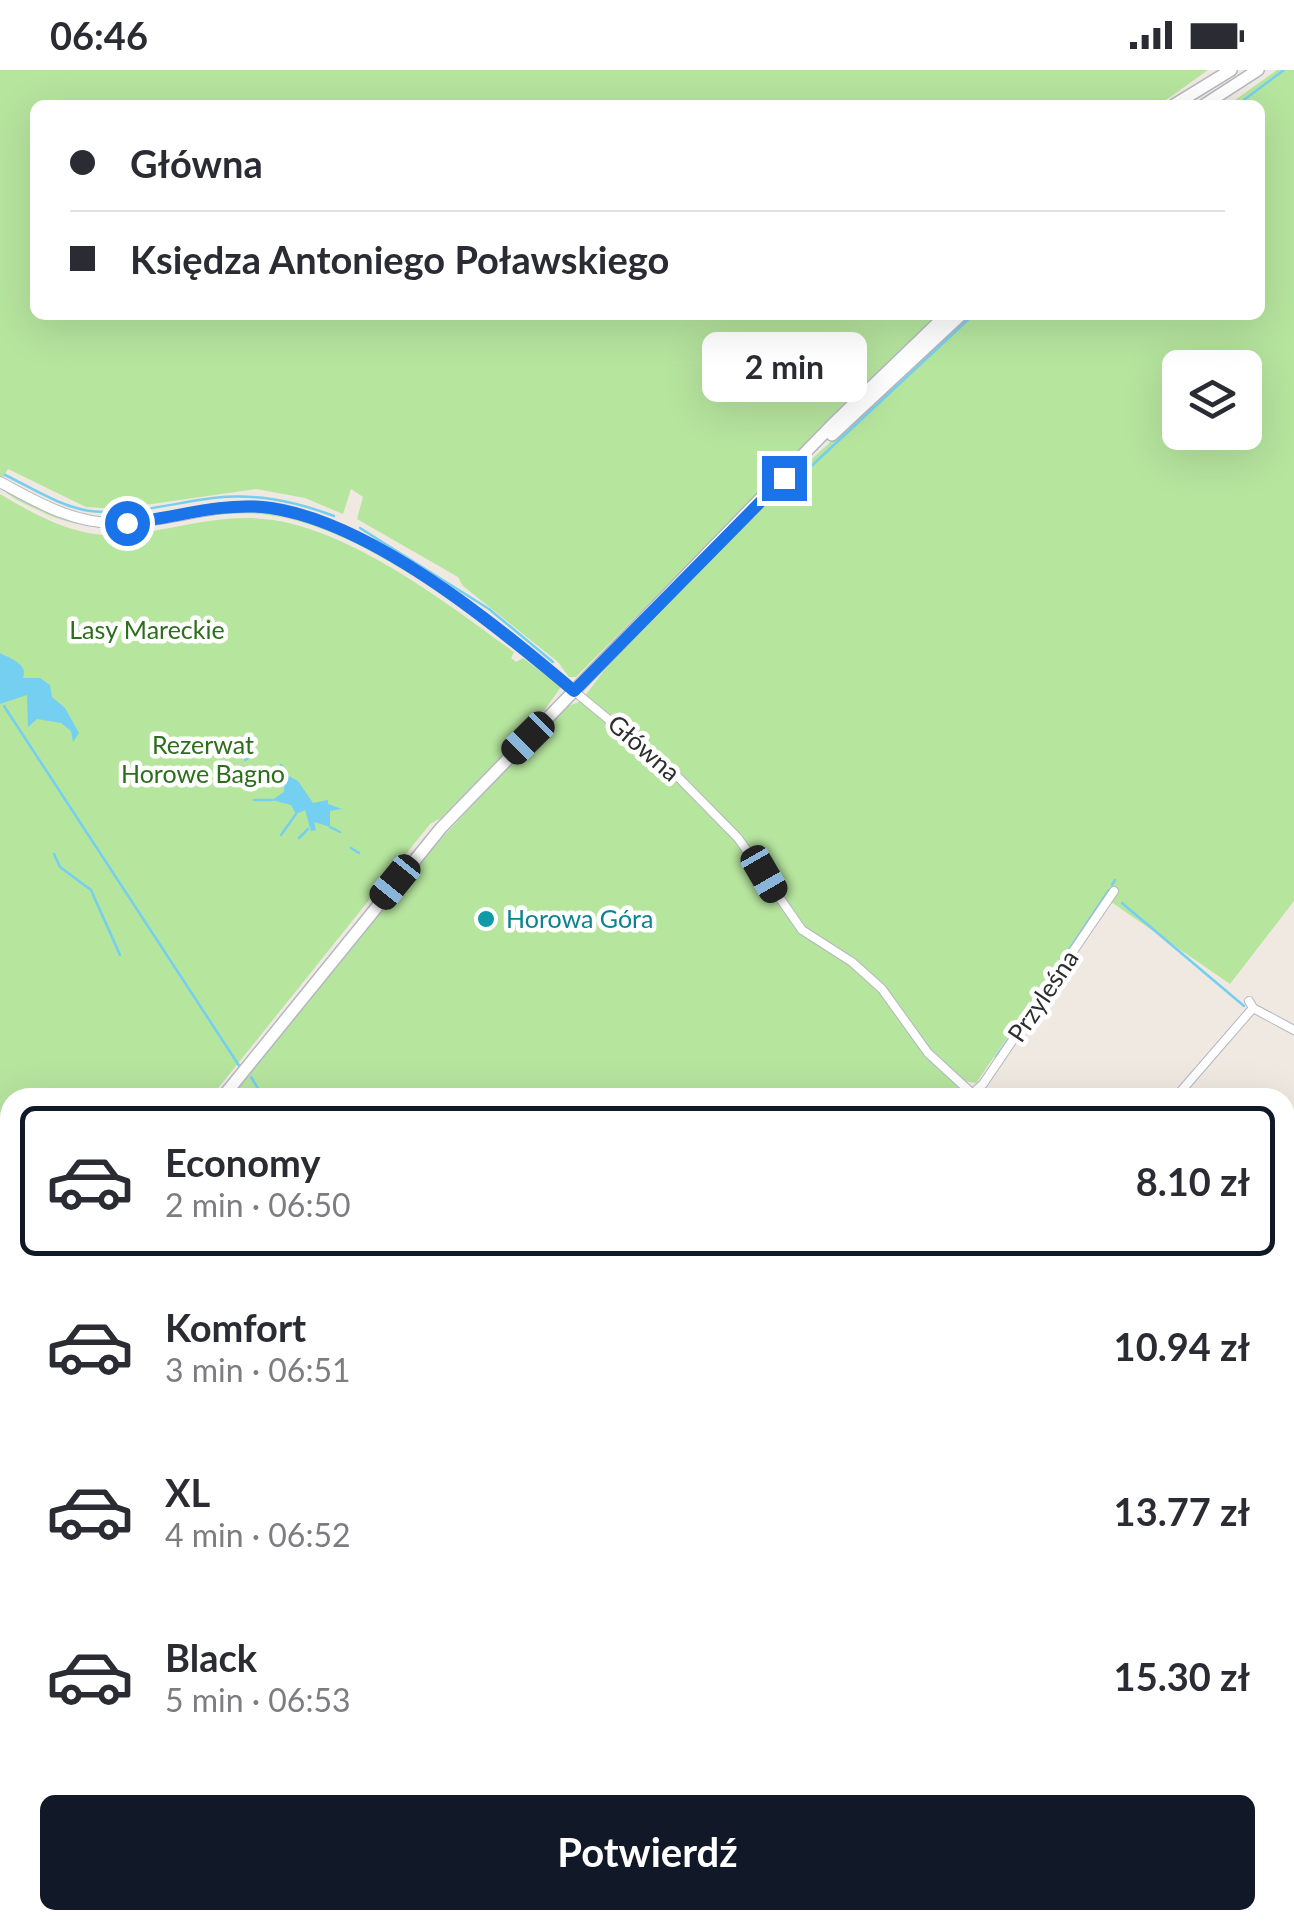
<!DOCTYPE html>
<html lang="pl">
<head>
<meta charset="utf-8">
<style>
	:root { --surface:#fff; --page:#f7f7f7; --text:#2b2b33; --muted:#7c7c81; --line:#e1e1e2; --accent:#111827 }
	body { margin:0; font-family:Lato,sans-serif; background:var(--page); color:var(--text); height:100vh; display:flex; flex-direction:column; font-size:38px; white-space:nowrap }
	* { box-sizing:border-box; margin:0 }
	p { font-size:32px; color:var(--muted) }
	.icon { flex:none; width:55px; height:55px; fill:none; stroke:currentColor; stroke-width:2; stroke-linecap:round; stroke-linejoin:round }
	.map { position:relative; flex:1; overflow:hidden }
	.details { position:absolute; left:0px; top:1018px; width:1295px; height:842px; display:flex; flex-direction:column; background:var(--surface); border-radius:30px 30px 0 0; box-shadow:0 10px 40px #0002 }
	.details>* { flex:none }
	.guide { position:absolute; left:30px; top:30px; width:1235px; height:220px; border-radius:15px; box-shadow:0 10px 40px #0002; display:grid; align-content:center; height:220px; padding:0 40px; background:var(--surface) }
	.controls { position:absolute; left:1162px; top:280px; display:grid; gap:20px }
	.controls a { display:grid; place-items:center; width:100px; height:100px; border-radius:15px; background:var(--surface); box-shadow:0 10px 40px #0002; font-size:50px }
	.end { position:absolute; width:45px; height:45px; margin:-22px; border:12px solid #1a73e8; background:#fff; box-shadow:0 0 0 5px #fff }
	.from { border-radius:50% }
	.bubble { position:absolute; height:70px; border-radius:15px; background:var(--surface); box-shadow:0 10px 40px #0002; font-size:32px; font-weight:700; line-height:70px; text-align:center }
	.car { position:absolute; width:30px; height:60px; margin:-30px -15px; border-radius:12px; box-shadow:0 0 8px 2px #0007; background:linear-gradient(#222 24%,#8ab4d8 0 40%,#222 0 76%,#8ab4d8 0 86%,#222 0) }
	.guide b { display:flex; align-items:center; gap:35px; height:95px; font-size:38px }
	.guide b+b { border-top:2px solid var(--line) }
	.guide i { width:25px; height:25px; background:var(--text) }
	ul { padding:18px 0 0; list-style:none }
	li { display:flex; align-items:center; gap:30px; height:150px; margin:0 20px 15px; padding:0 20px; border:5px solid transparent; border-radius:15px }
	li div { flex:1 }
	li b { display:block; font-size:38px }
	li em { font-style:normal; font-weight:700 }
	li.on { border-color:var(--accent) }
	li>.icon { width:90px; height:90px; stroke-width:1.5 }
	.button { display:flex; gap:20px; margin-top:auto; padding:20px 40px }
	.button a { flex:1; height:115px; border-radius:15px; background:var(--accent); color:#fff; font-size:40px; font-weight:700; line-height:115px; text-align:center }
	.status { display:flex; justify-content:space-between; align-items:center; height:70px; padding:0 50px; background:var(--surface); direction:ltr }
	.status svg { height:28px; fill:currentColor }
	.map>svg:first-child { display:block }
	.education { fill:#f0e6d1 }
	.green { fill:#b6e59e; fill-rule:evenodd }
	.pitch { fill:#c9ec9a }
	.water { fill:#75cff0 }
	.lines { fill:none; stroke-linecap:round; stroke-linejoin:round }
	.stream { stroke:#75cff0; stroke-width:2.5 }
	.minor-casing { stroke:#b4b7c1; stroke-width:10 }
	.tertiary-casing { stroke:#b4b7c1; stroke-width:12 }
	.secondary-casing { stroke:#b4b7c1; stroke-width:14 }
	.minor { stroke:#fff; stroke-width:8 }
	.tertiary { stroke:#fff; stroke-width:10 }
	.secondary { stroke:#fff; stroke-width:11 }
	.route { stroke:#1a73e8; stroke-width:12 }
	.culture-dot { fill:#0f9aa8; stroke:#fff; stroke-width:4 }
	.labels { text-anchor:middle; stroke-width:9; stroke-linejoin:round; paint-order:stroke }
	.park-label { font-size:25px; fill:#2c6e1b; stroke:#fff }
	.street-label { font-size:25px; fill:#2e2e2e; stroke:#fff }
	.culture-label { font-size:25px; fill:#0d838f; stroke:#fff; text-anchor:start }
</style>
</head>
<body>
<div class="status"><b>06:46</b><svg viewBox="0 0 49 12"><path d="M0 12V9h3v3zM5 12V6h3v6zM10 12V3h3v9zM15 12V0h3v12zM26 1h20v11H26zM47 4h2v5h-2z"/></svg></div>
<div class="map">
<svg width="1294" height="1859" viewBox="0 0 1294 1859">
	<rect width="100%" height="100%" fill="#efe9e1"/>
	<polygon class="education" points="1073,1850 1285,1850 1286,1859 1064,1859"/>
	<g class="green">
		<polygon points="0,0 1208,0 1159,35 35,35 35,245 936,245 576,607 569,607 558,592 463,516 458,507 357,449 363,427 351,419 343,444 305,428 256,419 117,439 86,437 8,399 0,412"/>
		<path d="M1277 0H1294V831L1230 914 1104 827 976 1013 964 1011 959 1023 949 1027 229 1028 403 809 566 637 581 631 609 594 784 414 971 245H1260V35H1228ZM1180 298H1245V362H1180Z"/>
		<path d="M0 417C29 433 58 451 91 456 146 464 202 439 258 441 339 445 449 527 512 575 445 527 367 467 286 448 201 428 121 483 38 440 25 434 9 427 0 417Z"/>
		<path d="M0 424C37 446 76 468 121 465 173 461 221 442 273 450 356 463 448 534 514 582L511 588 516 592 523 588 561 617 538 649 441 748 430 754 211 1027 10 1028V1279L0 1292Z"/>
		<polygon points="10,1310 10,1850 1051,1850 1050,1859 0,1859 0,1323"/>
		<polygon points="1294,1783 1294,1818 1290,1821 1294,1859 1279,1859 1285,1850 1285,1785"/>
	</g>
	<polygon class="pitch" points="1164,1850 1246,1850 1252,1859 1151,1859"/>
	<g class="water">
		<path d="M0 583C9 588 29 594 23 608H40L50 615 52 627 65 638 79 663 73 672 71 661 61 653 37 649 28 657 27 625 0 634Z"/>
		<polygon points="285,704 298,711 313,733 328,730 328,734 342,739 330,741 330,757 314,752 316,760 311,761 305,740 296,744 291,735 272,730 284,722"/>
	</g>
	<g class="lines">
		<g class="stream">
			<polyline points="1237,35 1284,0"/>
			<path d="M5 405C32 418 61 437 90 441 131 446 172 433 213 428 256 423 294 431 334 446"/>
			<polyline points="790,416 973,245"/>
			<polyline points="360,458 489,539 553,592"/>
			<polyline points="4,636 240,997"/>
			<polyline points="245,690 255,684"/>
			<polyline points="281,695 285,704"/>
			<polyline points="254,730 272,730"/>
			<polyline points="330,757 340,762"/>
			<polyline points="281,765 296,744"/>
			<polyline points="299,768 308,759"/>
			<polyline points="351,778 359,783"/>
			<polyline points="54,784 60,797 91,820 120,885"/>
			<polyline points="1112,815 1115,810"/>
			<polyline points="1122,833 1244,936"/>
			<polyline points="1034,932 1109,820"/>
			<polyline points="996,987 1012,964"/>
			<polyline points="251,1007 264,1028"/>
		</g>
		<defs>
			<g id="minor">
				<polyline points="574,621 676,705 738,768 802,860 852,892 882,919 928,983 977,1028"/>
				<polyline points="1249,931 1253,938 1294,960"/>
				<polyline points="968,1028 983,1014 1114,821"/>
				<polyline points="1175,1028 1253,938"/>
				<polyline points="1285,1134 1294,1123"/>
				<polyline points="1285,1291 1294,1298"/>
				<polyline points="1285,1377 1294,1366"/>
				<polyline points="1285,1471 1294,1479"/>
				<polyline points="1285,1492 1294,1491"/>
				<polyline points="1285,1527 1294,1526"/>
				<polyline points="1285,1641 1294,1640"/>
				<polyline points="1285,1746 1294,1740"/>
				<polyline points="871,1859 875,1850"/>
				<polyline points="1056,1859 1060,1850"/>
			</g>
			<path id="tertiary" d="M0 412C38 433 76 455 121 453 169 452 215 433 264 437 367 448 496 555 574 621"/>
			<g id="secondary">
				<polyline points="1174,35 1231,0"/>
				<polyline points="1204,35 1258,0"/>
				<polyline points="832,365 961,245"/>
				<polyline points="222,1028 441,758 832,355 946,245"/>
				<polyline points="0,1304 10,1292"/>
			</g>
		</defs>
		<use href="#minor" class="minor-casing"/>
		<use href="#tertiary" class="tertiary-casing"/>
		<use href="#secondary" class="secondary-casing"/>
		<use href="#minor" class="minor"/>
		<use href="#tertiary" class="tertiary"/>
		<use href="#secondary" class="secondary"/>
	</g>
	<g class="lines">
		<path class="route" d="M127 453C172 449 216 433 262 437 366 447 496 555 574 621L784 408"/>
	</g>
	<circle class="culture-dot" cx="486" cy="849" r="10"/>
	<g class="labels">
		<g class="park-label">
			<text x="147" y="569">Lasy Mareckie</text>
			<text x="203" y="684">Rezerwat<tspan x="203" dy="29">Horowe Bagno</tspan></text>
		</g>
		<g class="street-label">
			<text transform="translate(644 678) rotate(41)" y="9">Główna</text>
			<text transform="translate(1043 926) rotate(-56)" y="9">Przyleśna</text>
		</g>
		<g class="culture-label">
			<text x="506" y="858">Horowa Góra</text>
		</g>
	</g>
</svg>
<div class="controls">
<a><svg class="icon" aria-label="layers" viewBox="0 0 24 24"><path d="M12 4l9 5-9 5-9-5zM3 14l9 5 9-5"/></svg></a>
</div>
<i class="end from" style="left:127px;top:453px"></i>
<i class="end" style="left:784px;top:408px"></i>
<div class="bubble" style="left:702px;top:262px;width:165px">2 min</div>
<i class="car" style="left:528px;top:668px;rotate:225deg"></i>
<i class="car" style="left:764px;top:804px;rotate:150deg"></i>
<i class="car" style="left:395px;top:812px;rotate:219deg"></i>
<div class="guide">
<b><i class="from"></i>Główna</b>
<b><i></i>Księdza Antoniego Poławskiego</b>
</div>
<section class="details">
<ul>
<li class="on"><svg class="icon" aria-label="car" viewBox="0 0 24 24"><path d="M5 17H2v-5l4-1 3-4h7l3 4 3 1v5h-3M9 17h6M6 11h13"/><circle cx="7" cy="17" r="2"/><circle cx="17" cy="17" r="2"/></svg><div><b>Economy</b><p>2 min · 06:50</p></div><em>8.10 zł</em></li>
<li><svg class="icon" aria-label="car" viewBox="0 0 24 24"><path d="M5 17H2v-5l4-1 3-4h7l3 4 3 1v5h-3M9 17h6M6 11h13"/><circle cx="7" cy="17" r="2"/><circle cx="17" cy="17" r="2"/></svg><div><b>Komfort</b><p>3 min · 06:51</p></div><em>10.94 zł</em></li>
<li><svg class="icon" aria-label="car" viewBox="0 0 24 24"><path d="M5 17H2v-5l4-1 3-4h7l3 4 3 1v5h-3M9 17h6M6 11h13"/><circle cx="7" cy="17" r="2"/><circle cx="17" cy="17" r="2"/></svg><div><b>XL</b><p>4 min · 06:52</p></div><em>13.77 zł</em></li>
<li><svg class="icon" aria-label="car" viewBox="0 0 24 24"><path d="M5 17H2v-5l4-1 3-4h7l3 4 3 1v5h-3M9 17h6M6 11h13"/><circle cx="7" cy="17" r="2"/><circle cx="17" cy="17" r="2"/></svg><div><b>Black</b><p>5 min · 06:53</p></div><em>15.30 zł</em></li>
</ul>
<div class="button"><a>Potwierdź</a></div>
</section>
</div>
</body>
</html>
